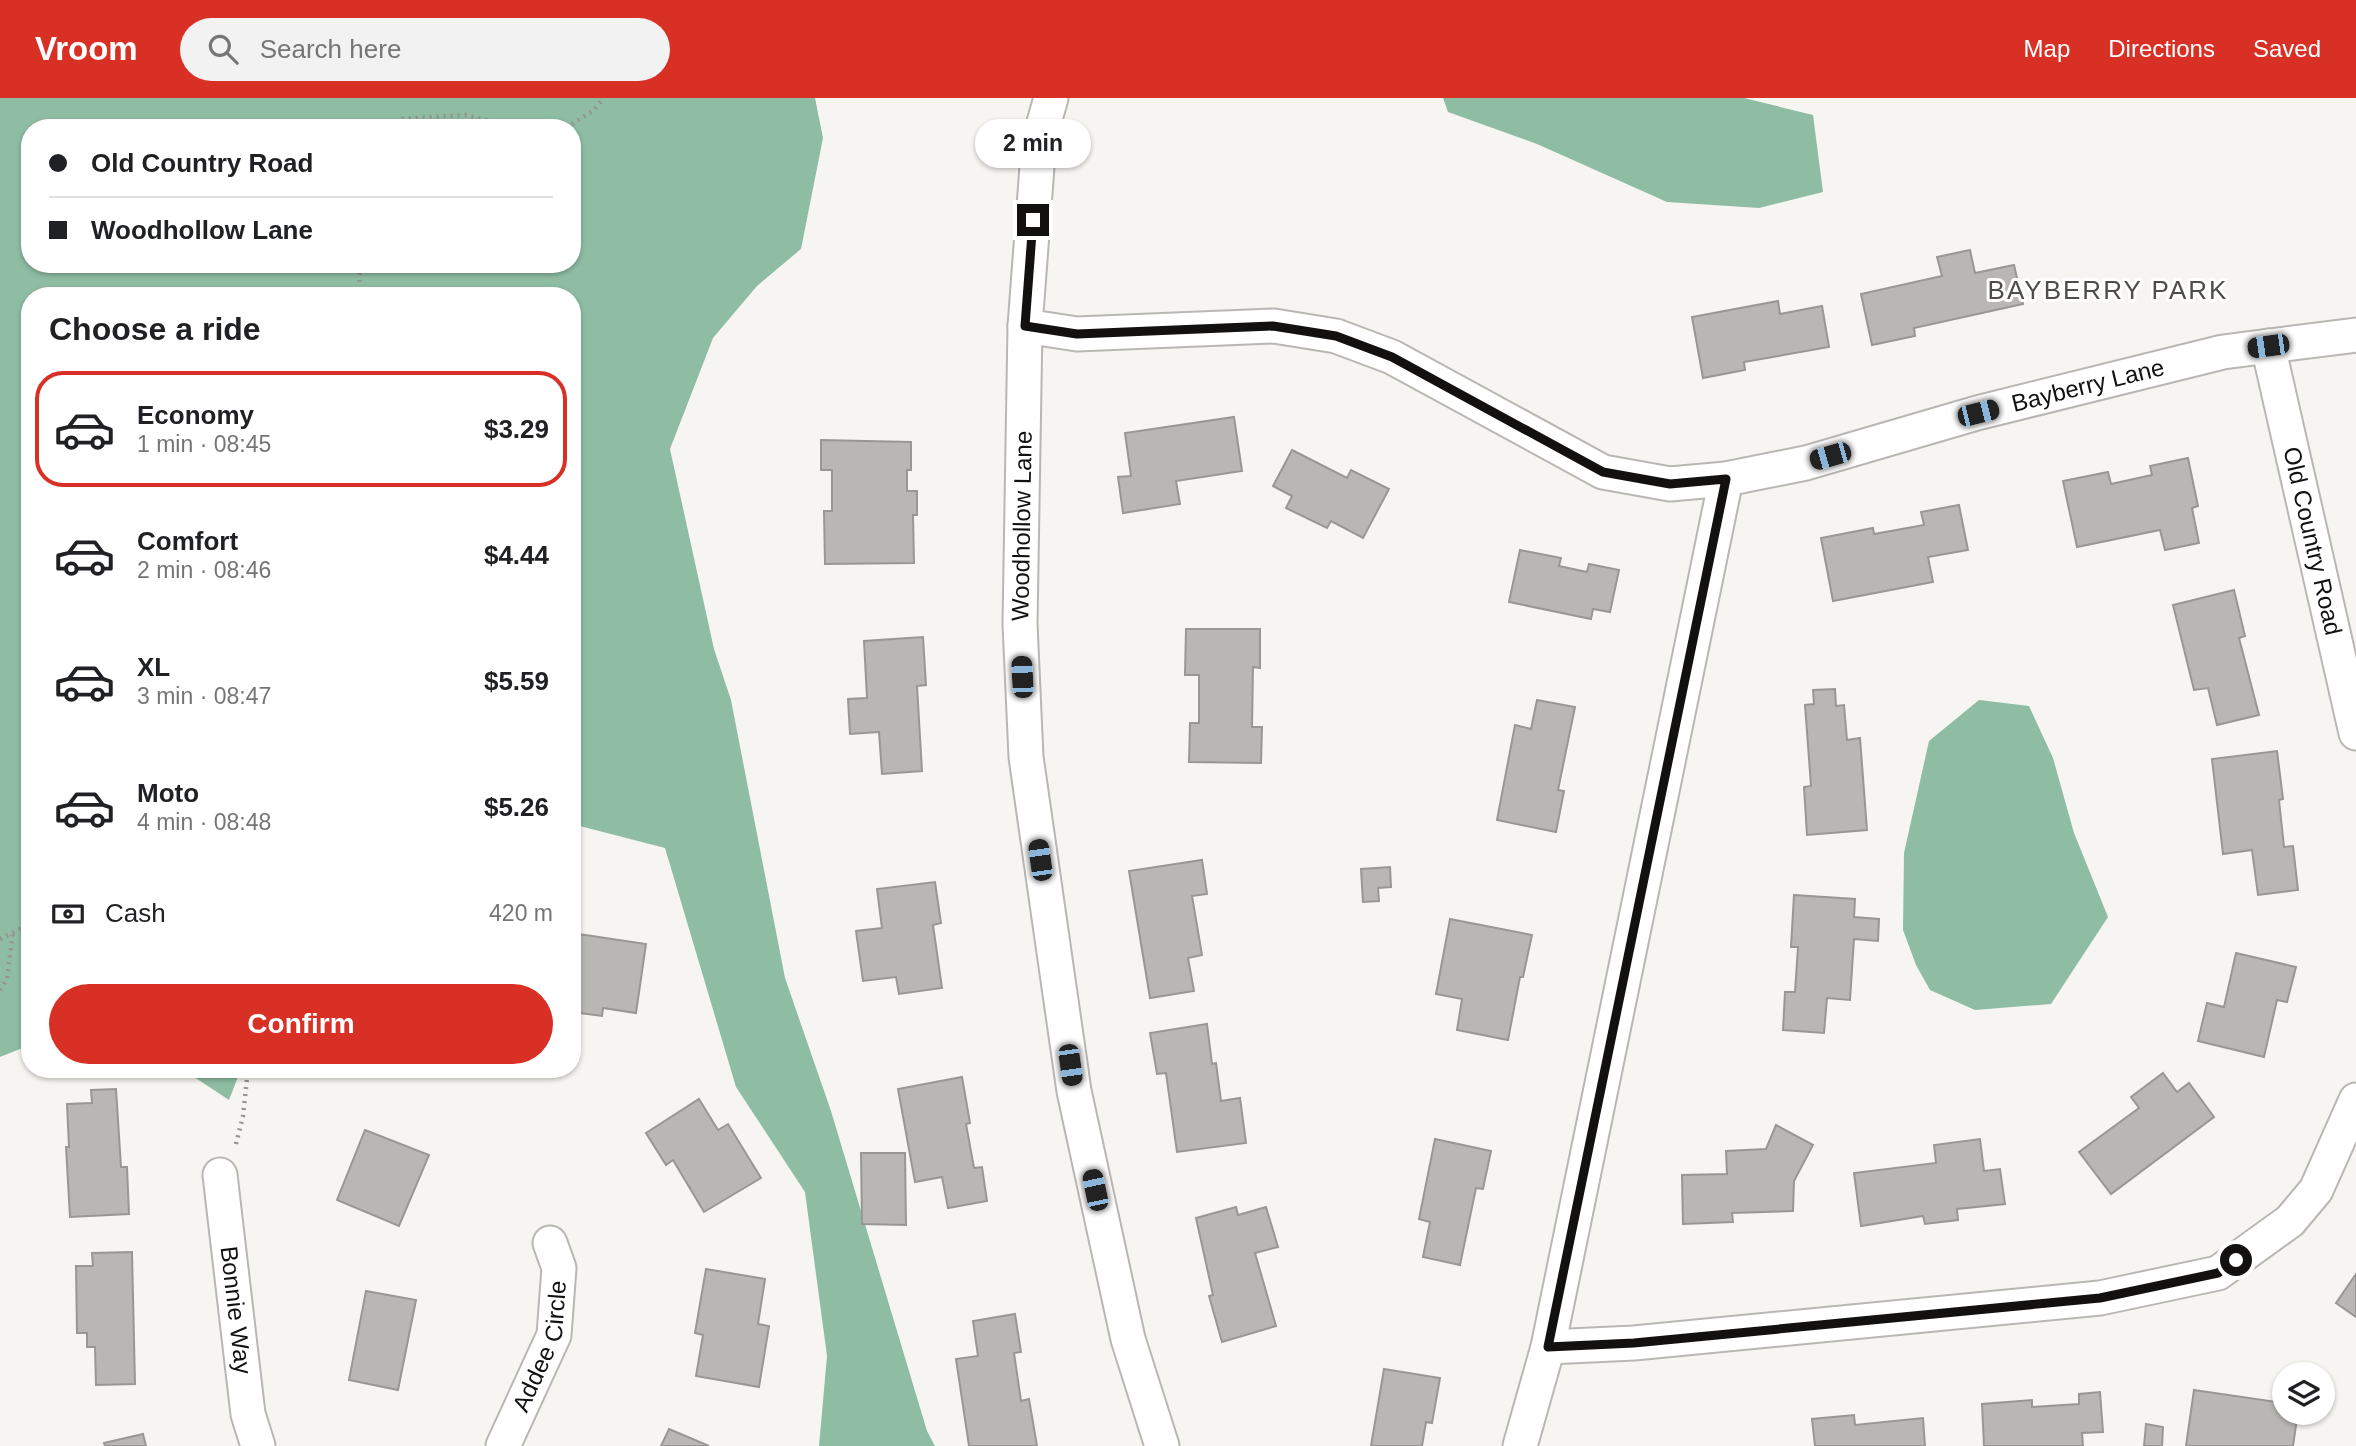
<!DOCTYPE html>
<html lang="en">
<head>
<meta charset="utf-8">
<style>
	:root { --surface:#fff; --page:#f2f2f2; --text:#202124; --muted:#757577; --line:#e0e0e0; --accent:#d93025 }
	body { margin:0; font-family:Helvetica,sans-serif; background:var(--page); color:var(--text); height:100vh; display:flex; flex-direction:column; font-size:26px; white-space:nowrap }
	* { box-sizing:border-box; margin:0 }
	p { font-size:23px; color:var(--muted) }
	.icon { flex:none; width:38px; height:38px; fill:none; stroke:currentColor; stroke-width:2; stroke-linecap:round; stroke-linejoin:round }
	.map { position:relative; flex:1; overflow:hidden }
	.side { position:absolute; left:21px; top:189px; width:560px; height:791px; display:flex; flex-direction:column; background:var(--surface); border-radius:28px; box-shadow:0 2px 5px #0004 }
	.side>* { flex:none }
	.banner { position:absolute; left:21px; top:21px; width:560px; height:154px; border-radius:28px; box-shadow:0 2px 5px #0004; display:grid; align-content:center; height:154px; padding:0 28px; background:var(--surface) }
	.controls { position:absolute; left:2272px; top:1264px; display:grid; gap:14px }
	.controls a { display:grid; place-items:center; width:63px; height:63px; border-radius:50%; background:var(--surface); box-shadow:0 2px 5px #0004; font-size:35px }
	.end { position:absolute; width:32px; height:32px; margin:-16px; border:9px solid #121110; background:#fff; box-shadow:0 0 0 4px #fff }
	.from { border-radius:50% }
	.bubble { position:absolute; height:49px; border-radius:24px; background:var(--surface); box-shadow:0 2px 5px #0004; font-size:23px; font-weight:700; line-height:49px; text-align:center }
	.car { position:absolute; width:21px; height:42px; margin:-21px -10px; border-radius:9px; box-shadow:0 0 5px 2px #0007; background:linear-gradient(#222 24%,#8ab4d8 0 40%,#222 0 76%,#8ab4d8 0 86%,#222 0) }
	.banner b { display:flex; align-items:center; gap:24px; height:66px; font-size:26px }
	.banner b+b { border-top:2px solid var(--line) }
	.banner i { width:18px; height:18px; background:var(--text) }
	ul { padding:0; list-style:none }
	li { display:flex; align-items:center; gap:21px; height:116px; margin:0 14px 10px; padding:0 14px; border:4px solid transparent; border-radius:28px }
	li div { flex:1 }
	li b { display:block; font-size:26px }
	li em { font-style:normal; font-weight:700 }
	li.selected { border-color:var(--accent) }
	li>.icon { width:63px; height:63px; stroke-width:1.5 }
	h2 { padding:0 28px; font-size:32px; line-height:84px }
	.pay { display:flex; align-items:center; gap:18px; height:77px; padding:0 28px; font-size:26px }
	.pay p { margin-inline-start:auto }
	.primary-button { display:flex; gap:14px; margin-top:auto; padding:14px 28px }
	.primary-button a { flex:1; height:80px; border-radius:42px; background:var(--accent); color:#fff; font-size:28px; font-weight:700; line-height:80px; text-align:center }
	header { display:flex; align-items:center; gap:42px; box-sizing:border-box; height:98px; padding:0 35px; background:var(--accent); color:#fff }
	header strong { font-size:33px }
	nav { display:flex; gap:38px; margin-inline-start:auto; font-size:24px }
	.search { width:490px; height:63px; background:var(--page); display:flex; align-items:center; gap:18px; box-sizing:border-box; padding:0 24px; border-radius:38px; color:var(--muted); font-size:26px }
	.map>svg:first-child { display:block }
	.forest { fill:#8fbda4; fill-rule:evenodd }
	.building { fill:#b8b7b3; stroke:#999793; stroke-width:2 }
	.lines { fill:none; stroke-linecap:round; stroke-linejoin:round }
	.minor-casing { stroke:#b9b7b3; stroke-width:37 }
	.path { stroke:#959391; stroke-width:4.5; stroke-dasharray:2 5; stroke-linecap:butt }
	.minor { stroke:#fff; stroke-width:33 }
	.route { stroke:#121110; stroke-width:9 }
	.labels { text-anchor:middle; stroke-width:6; stroke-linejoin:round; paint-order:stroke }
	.street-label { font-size:24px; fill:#121110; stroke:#fff }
	.neighbourhood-label { font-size:26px; letter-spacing:2px; fill:#4f4d4a; stroke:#fff }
</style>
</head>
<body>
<header>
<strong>Vroom</strong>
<div class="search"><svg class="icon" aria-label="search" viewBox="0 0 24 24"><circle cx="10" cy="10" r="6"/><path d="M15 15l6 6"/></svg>Search here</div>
<nav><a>Map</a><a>Directions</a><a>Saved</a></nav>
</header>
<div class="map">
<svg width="2356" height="1348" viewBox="0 0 2356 1348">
	<rect width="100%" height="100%" fill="#f7f5f1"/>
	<g class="forest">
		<path d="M0 0H815L823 40 801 151 757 188 713 240 670 351 714 551 731 602 785 880 831 1013 927 1333 935 1348H819L827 1258 805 1094 736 989 665 750 572 726V198H30V947L0 959ZM30 30H572V166H30Z"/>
		<polygon points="1443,0 1744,0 1813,17 1823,94 1759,110 1667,104 1537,46 1448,14"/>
		<polygon points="1979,602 2029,608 2053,660 2074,735 2108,819 2051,906 1975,912 1930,892 1916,867 1903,832 1904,755 1929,643"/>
		<polygon points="178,971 241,971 229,1002 188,975"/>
	</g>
	<g class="building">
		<polygon points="1970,152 1975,175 2014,167 2023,206 1914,230 1915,238 1872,247 1861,196 1942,178 1937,159"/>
		<polygon points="1778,203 1780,216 1822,208 1829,249 1744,264 1745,272 1703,280 1692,219"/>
		<polygon points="1234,319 1242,373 1176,383 1180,406 1123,415 1118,379 1131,378 1125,335"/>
		<polygon points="821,342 911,344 911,372 907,372 907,393 917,393 917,417 913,417 914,465 825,466 824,413 832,413 832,372 821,372"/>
		<polygon points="1292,352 1347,380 1351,372 1389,391 1363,440 1331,423 1327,430 1286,410 1292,398 1273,388"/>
		<polygon points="2188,360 2198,408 2192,410 2199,445 2165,452 2160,432 2077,449 2063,383 2108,374 2111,386 2152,377 2150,368"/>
		<polygon points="1959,407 1968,452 1928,459 1933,484 1833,503 1821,440 1873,430 1874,436 1924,427 1921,414"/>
		<polygon points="1520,452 1561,460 1559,468 1587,474 1589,466 1619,472 1610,514 1593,511 1591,521 1509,504"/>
		<polygon points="2234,492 2245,538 2239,540 2259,617 2217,627 2208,590 2194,592 2173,507"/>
		<polygon points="1186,531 1260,531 1260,570 1253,569 1252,629 1262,629 1261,665 1189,664 1190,625 1199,625 1199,577 1185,577"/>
		<polygon points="923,539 926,587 917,588 922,673 882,676 879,634 850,636 848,601 867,600 864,543"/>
		<polygon points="1835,591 1836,608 1844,607 1847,642 1860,640 1867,732 1807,737 1804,689 1811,688 1805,607 1814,606 1813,592"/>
		<polygon points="1537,602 1575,609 1558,692 1564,693 1556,734 1497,722 1515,627 1531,631"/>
		<polygon points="2277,653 2283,701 2279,702 2284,749 2293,748 2298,792 2258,797 2252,752 2223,756 2212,661"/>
		<polygon points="1202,762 1207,796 1192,798 1202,857 1188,860 1194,893 1150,900 1129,773"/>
		<polygon points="1390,769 1391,789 1378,790 1379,803 1363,804 1361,771"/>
		<polygon points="935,784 941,825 933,827 942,890 899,896 896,879 863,883 856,833 882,830 877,791"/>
		<polygon points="1794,797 1855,801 1854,819 1879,821 1878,843 1854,841 1850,902 1827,900 1824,935 1783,932 1785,894 1795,894 1798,849 1791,849"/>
		<polygon points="1450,821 1532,837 1523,879 1520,879 1508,942 1457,932 1462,901 1436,896"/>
		<polygon points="572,835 646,846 636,915 603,910 602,918 572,914"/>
		<polygon points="2236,855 2296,869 2287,904 2277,902 2264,959 2198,943 2207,905 2224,909"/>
		<polygon points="1207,926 1212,966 1216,965 1221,1003 1240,1000 1246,1045 1177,1054 1166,975 1157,976 1150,935"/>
		<polygon points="2163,975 2177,994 2189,985 2214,1019 2111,1096 2079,1054 2139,1010 2131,999"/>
		<polygon points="962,979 970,1025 966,1026 974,1070 982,1069 987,1103 948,1110 942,1079 915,1084 898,991"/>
		<polygon points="116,991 121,1069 127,1069 129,1116 70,1119 66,1049 69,1049 67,1006 92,1005 91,992"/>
		<polygon points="699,1001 718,1032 728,1026 761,1080 704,1114 673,1062 666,1067 646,1035"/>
		<polygon points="1776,1027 1813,1047 1794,1083 1793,1113 1732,1115 1733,1124 1683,1126 1682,1077 1727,1076 1726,1053 1766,1051"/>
		<polygon points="365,1032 429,1057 399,1128 337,1102"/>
		<polygon points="1435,1041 1491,1053 1483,1091 1476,1090 1460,1167 1423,1159 1430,1124 1419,1121"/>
		<polygon points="1980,1041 1984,1073 2000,1071 2005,1106 1957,1111 1958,1122 1925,1126 1923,1118 1861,1128 1854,1075 1936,1065 1934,1047"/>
		<polygon points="861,1055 905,1055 906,1127 862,1126"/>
		<polygon points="1236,1109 1238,1117 1266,1109 1278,1149 1255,1155 1276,1228 1222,1244 1209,1198 1213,1197 1196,1120"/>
		<polygon points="132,1154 135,1286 96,1287 95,1249 87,1249 87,1235 77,1235 76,1168 93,1168 92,1155"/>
		<polygon points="706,1171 765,1181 758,1226 769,1228 759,1289 696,1278 703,1237 695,1235"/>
		<polygon points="2356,1176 2356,1219 2336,1205"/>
		<polygon points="366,1193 416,1202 398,1292 349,1282"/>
		<polygon points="1015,1216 1021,1254 1014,1255 1021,1303 1029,1301 1037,1348 969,1348 956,1261 978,1258 973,1223"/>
		<polygon points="1384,1271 1440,1280 1432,1325 1426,1324 1422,1348 1371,1348"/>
		<polygon points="2194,1292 2284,1305 2284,1314 2298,1314 2293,1348 2186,1348"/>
		<polygon points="2100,1294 2103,1334 2082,1335 2083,1348 1984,1348 1982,1306 2032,1302 2032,1309 2079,1306 2079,1296"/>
		<polygon points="1854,1317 1855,1327 1923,1320 1925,1348 1815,1348 1812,1321"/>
		<polygon points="2146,1326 2163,1329 2162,1348 2144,1348"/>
		<polygon points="669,1331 709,1348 661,1348"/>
		<polygon points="143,1336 146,1348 105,1348 104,1345"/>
	</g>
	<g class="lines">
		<defs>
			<g id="minor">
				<polyline points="1051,0 1039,42 1025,228 1020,526 1026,659 1074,993 1128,1241 1162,1348"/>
				<path id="s1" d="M1025 228 1077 236 1274 228 1336 238 1392 259 1603 374 1670 386 1726 381 1806 365 1977 315 2223 254 2356 237"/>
				<path id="s2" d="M2268 248 2356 635"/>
				<path id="s3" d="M220 1077 248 1316 258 1348"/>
				<polyline points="1548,1249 1634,1245 2100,1200 2218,1175 2290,1123 2316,1092 2356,1002"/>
				<path id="s4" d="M503 1348 554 1237 559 1170 550 1145"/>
				<polyline points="1520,1348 1548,1249 1726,381"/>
			</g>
		</defs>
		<use href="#minor" class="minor-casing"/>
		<g class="path">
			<polyline points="393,30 398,21 465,17 521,30"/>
			<polyline points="566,30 594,12 604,0"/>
			<polyline points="359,198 360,166"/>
			<polyline points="0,841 30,826"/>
			<polyline points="0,892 7,881 13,834"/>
			<polyline points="236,1046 243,1018 248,971"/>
		</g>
		<use href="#minor" class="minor"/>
	</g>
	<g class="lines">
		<polyline class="route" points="1033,122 1025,228 1077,236 1273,228 1336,238 1392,259 1603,374 1670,386 1726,381 1548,1249 1634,1245 2100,1200 2218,1175 2236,1162"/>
	</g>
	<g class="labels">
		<g class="street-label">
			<text dy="8" stroke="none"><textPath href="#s1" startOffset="1111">Bayberry Lane</textPath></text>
			<text transform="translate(1022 428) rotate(-89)" y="8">Woodhollow Lane</text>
			<text dy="8" stroke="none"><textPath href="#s2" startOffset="200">Old Country Road</textPath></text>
			<text dy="8" stroke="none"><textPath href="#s3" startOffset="136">Bonnie Way</textPath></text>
			<text dy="8" stroke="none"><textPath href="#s4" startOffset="108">Addee Circle</textPath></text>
		</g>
		<g class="neighbourhood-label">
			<text x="2108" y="201">BAYBERRY PARK</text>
		</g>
	</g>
</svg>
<div class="controls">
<a><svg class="icon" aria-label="layers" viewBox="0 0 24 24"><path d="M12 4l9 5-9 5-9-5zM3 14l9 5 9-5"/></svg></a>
</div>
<i class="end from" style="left:2236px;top:1162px"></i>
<i class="end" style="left:1033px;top:122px"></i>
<div class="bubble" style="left:975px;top:21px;width:116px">2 min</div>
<i class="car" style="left:2268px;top:248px;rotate:262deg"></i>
<i class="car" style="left:1978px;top:315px;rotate:76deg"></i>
<i class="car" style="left:1830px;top:358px;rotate:254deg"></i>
<i class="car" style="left:1022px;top:579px;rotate:357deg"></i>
<i class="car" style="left:1040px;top:762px;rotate:352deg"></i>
<i class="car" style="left:1070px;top:967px;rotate:172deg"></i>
<i class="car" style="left:1095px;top:1092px;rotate:348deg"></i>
<div class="banner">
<b><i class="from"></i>Old Country Road</b>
<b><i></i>Woodhollow Lane</b>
</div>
<section class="side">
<h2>Choose a ride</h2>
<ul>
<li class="selected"><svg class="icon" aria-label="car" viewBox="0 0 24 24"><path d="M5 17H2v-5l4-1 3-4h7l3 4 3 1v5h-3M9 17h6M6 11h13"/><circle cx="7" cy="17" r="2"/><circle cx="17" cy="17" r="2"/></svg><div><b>Economy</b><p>1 min · 08:45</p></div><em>$3.29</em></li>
<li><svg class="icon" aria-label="car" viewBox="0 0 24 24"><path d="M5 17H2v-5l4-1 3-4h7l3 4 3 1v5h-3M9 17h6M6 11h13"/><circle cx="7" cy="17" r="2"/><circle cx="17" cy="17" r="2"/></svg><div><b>Comfort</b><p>2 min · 08:46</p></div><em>$4.44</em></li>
<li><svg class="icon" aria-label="car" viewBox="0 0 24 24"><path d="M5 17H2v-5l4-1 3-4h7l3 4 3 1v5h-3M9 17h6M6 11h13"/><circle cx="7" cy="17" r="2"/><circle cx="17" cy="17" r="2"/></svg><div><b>XL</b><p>3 min · 08:47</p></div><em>$5.59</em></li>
<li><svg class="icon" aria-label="car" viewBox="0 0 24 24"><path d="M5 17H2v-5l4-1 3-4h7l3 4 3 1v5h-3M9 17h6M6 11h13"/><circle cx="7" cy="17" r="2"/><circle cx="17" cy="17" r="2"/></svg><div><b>Moto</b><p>4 min · 08:48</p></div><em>$5.26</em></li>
</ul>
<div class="pay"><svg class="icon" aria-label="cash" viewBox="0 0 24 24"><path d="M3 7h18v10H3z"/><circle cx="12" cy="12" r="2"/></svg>Cash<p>420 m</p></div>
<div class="primary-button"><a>Confirm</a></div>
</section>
</div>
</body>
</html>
